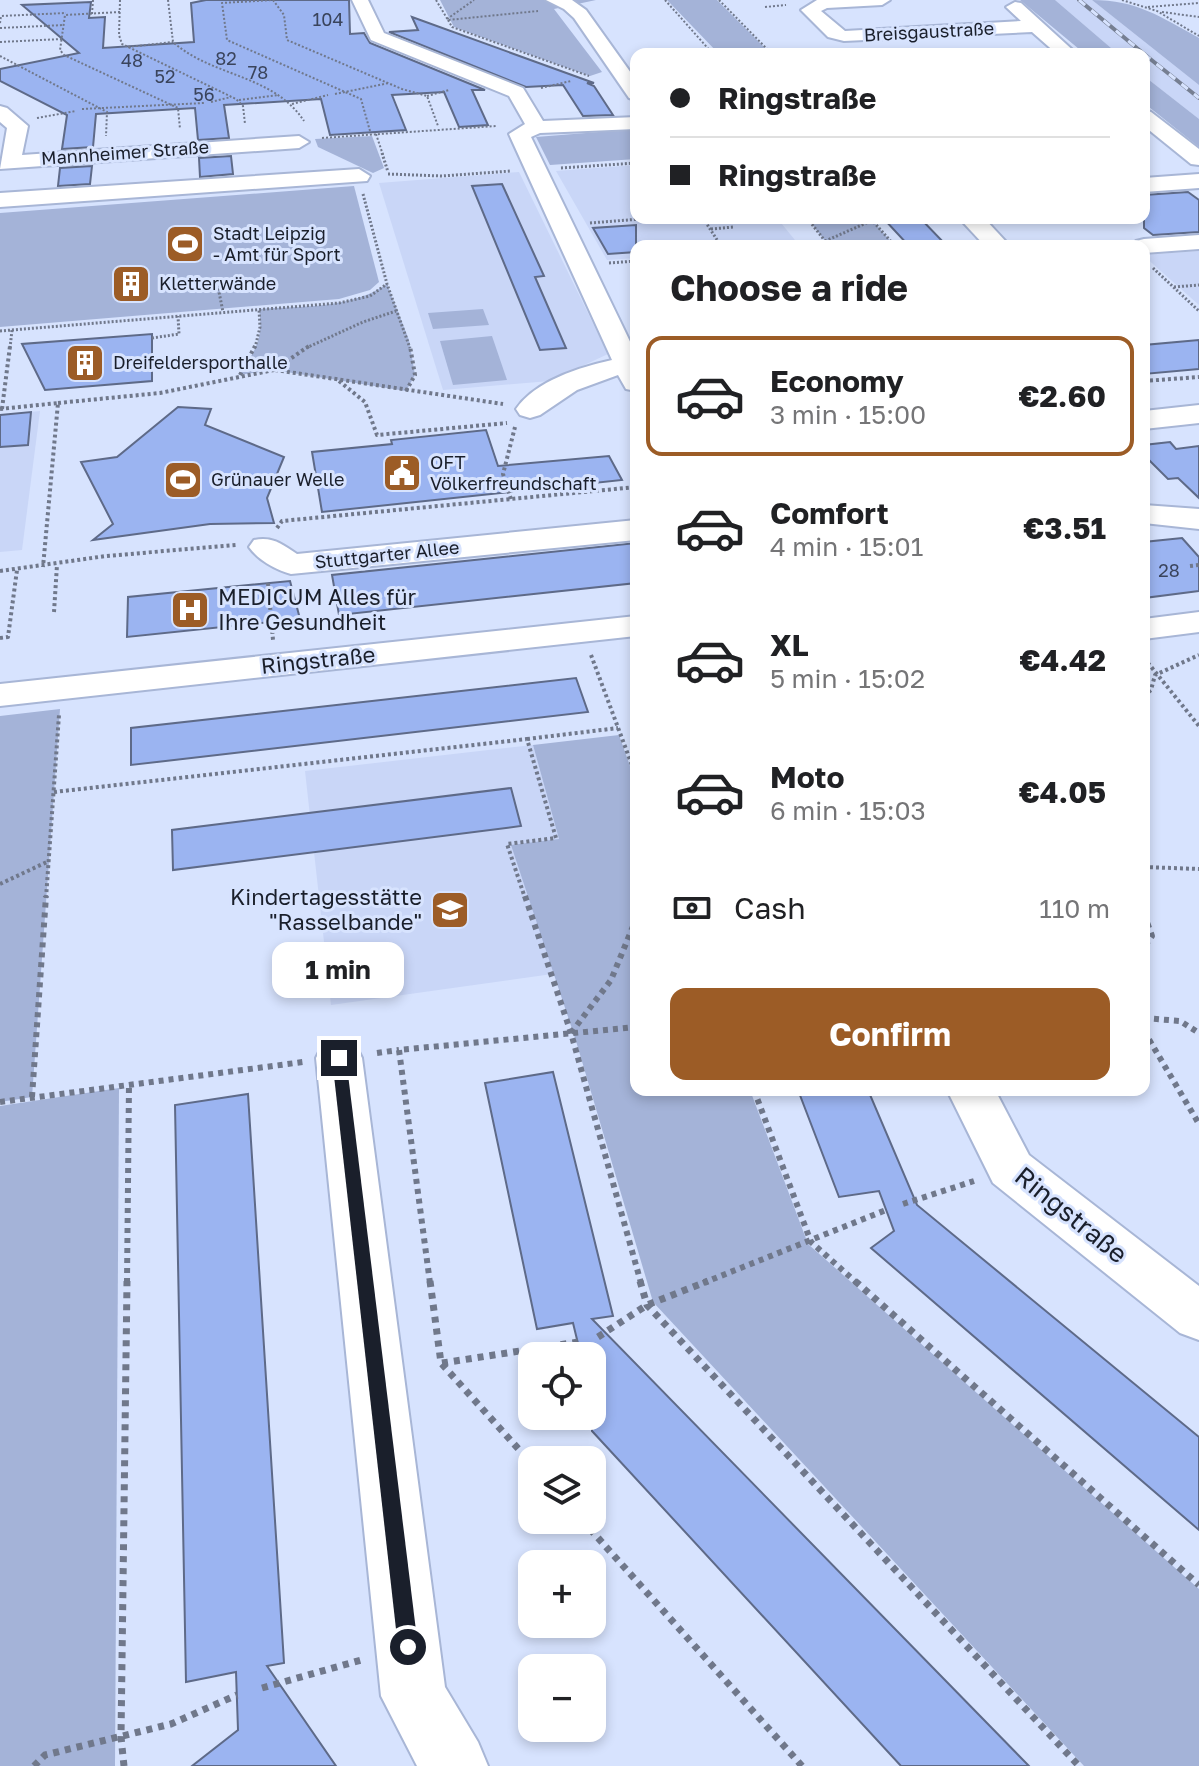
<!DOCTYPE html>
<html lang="en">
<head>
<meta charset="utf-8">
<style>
	:root { --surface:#fff; --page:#f6f6f6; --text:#202124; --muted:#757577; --line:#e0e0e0; --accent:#9c5c26 }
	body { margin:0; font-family:"Golos Text",sans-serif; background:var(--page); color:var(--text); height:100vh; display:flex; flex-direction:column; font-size:30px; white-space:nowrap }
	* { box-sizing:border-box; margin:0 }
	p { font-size:26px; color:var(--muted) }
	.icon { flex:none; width:44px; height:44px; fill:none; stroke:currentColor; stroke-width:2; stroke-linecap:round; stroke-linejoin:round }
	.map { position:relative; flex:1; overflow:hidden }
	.side { position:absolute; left:630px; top:240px; width:520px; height:856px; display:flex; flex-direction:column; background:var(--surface); border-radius:16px; box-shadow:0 4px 12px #0003 }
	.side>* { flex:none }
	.banner { position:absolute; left:630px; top:48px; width:520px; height:176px; border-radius:16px; box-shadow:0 4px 12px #0003; display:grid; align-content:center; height:176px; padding:0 40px; background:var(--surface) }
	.tools { position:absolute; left:518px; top:1342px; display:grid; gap:16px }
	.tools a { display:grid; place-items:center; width:88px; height:88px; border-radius:16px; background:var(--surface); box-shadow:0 4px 12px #0003; font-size:40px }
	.end { position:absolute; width:36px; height:36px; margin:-18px; border:10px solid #1a1f2b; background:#fff; box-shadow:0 0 0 4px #fff }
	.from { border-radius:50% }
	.bubble { position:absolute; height:56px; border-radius:16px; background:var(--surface); box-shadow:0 4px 12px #0003; font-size:26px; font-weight:700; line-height:56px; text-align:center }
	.banner b { display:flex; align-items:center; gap:28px; height:76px; font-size:30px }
	.banner b+b { border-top:2px solid var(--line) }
	.banner i { width:20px; height:20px; background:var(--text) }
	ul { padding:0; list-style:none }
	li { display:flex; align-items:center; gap:24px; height:120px; margin:0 16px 12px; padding:0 24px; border:4px solid transparent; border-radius:16px }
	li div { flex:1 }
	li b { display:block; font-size:30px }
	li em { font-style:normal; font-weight:700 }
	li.current { border-color:var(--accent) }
	li>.icon { width:72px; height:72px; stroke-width:1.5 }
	h2 { padding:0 40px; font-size:36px; line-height:96px }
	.pay { display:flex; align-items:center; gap:20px; height:88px; padding:0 40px; font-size:30px }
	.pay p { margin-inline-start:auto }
	.primary-button { display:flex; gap:16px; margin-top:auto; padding:16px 40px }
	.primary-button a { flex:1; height:92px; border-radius:16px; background:var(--accent); color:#fff; font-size:32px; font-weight:700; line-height:92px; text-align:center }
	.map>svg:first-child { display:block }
	.built { fill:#c9d6f7 }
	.green { fill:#a4b3d8 }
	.building { fill:#9bb4f1; stroke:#5e6a88; stroke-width:2 }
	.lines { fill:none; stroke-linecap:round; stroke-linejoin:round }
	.minor-casing { stroke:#a8b6d6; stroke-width:4 }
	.path-far4 { stroke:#70788b; stroke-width:2; stroke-dasharray:2 2; stroke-linecap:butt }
	.path-far3 { stroke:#70788b; stroke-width:3; stroke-dasharray:2 2; stroke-linecap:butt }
	.path-far2 { stroke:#70788b; stroke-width:4; stroke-dasharray:3 3; stroke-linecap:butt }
	.path-far1 { stroke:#70788b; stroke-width:6; stroke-dasharray:5 5; stroke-linecap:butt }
	.path { stroke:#70788b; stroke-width:7; stroke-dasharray:6 6; stroke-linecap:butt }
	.minor { fill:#fff; fill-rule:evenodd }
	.rail-casing { stroke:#767f92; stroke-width:4 }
	.rail { stroke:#d7e3fe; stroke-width:3; stroke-dasharray:8; stroke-linecap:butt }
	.route { fill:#1a1f2b }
	.labels { text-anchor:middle; stroke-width:6; stroke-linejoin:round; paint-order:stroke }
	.number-label { font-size:18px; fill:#3a445c }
	.far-street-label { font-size:18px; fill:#1a1f2b; stroke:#d7e3fe }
	.far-poi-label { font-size:18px; fill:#1a1f2b; stroke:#d7e3fe; text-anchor:start }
	.poi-label { font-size:22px; fill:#1a1f2b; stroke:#d7e3fe; text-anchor:start }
	.street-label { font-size:22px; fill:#1a1f2b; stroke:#d7e3fe }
	.near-street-label { font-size:26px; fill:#1a1f2b; stroke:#d7e3fe }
</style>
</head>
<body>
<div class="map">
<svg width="1199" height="1766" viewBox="0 0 1199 1766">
	<rect width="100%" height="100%" fill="#d7e3fe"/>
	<g class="built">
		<polygon points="1055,0 1092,0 1199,85 1199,119 1144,76 1144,54 1118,54"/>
		<polygon points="636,165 636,218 777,218 799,245 636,246 636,258 607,260 556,171"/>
		<polygon points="519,172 608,354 550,381 443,390 379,183"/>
		<polygon points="1199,251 1199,305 1144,256 1144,255"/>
		<polygon points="40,411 22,550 0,552 0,415"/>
		<polygon points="533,745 595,968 331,1005 305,771"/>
	</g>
	<g class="green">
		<polygon points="440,0 596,0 554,9 602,72 590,76 454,27"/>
		<polygon points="667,0 717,0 771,54 719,54"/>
		<polygon points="1020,0 1055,0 1118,54 1085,54"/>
		<path d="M1092 0C1137 0 1161 17 1199 38V85Z"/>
		<polygon points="1144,76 1199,119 1199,147 1144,103"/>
		<polygon points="636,129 636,159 550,165 536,137"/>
		<polygon points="372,136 384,168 373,173 318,147 315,139"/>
		<polygon points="354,186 379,282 370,290 339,299 0,327 0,213"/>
		<polygon points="807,218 870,218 895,246 829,246"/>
		<path d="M387 284 409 340 415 375 406 391 274 370 239 375C255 351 264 339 259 309 302 306 351 309 387 284Z"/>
		<polygon points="483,309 489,325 433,329 428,313"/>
		<polygon points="492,336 507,380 453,385 440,341"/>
		<polygon points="60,709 32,1097 0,1102 0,716"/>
		<polygon points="619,735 636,783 636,1090 750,1090 808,1244 1199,1589 1199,1766 1084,1766 653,1302 576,1041 511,845 559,839 533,745"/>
		<polygon points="119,1088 115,1766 0,1766 0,1106"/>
	</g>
	<g class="building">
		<polygon points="206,0 349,0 350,34 364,33 370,43 485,90 472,90 488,125 459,127 444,92 392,95 406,130 330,135 321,99 224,105 229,138 198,140 195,108 96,114 93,147 62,149 67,115 0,81 0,69 79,53 22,5 91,2 89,18 105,17 103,48 194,42 191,3"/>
		<polygon points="412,17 594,83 587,83 594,86 613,115 583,116 563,85 526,87 389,32 418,30"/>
		<polygon points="231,156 233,174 200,177 199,158"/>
		<polygon points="92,166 90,184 58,186 60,168"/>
		<polygon points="502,184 544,276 535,277 566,348 540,350 472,186"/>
		<polygon points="1188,192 1199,200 1199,232 1153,235 1144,228 1144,195"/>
		<polygon points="883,218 920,218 947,246 909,246"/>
		<polygon points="636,225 636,252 608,254 593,228"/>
		<polygon points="152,334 152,381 45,390 22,344"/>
		<polygon points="1199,340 1199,369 1144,374 1144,345"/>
		<polygon points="178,407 211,409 205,425 284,457 267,498 274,523 210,524 93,540 113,524 81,462 117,457"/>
		<polygon points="31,412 28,445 0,447 0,415"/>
		<polygon points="486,430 498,466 609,456 622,480 322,512 312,452 392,444 391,440"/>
		<polygon points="1170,442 1176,449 1199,446 1199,498 1178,478 1168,479 1144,455 1144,445"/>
		<polygon points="1182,538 1199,557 1199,591 1144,598 1144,542"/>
		<polygon points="636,543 636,583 339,615 332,575"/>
		<polygon points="290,581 300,619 127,637 128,597"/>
		<polygon points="576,678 588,712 131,765 131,728"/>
		<polygon points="511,788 521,826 173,870 172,830"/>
		<polygon points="553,1072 613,1316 592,1319 1029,1766 901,1766 592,1431 592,1356 581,1356 573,1323 537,1329 485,1083"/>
		<polygon points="798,1090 868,1090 917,1205 1199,1437 1199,1530 871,1248 894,1231 879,1191 839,1197"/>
		<polygon points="248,1094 284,1663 267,1666 336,1766 192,1766 238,1730 236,1672 186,1682 175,1105"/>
	</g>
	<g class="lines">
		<defs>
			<g id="minor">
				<path d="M352 0H368L384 33 523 88 543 121 636 117V129L540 133 531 137 636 354V391L626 389 618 375 577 390 540 415 530 418 520 415 516 409C535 381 580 367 612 360L509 134 525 124 509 96 371 40Z"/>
				<polygon points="546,0 572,0 586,10 636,80 636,100 629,98 574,18 564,9"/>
				<polygon points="817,0 890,0 882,5 827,8 821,11 845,31 1021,21 1006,7 1015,2 1021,3 1077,54 1057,54 1032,32 844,41 828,37 801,10"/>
				<polygon points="0,106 7,108 28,126 22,155 299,136 309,142 299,148 0,169 7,128 0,122"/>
				<polygon points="1144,110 1151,112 1199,149 1199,165 1191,164 1144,126"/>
				<polygon points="359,169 370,176 367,181 0,207 0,193"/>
				<polygon points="1199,174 1199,188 1144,192 1144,178"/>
				<polygon points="959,218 984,218 1010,246 985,246"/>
				<polygon points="1199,235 1199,249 1144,253 1144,246 1132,246 1136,241 1144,239"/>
				<polygon points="1199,405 1199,423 1144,429 1144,411"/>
				<polygon points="1144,505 1199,509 1199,529 1144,523"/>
				<path d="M636 520V540L291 574C276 570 258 560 249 547L254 540C272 536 282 544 297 554Z"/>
				<polygon points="1199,612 1199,632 1144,639 1144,619"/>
				<polygon points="636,616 636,636 0,706 0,684"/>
				<polygon points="339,1041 356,1046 362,1058 445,1687 478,1742 488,1766 417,1766 381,1696 316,1058 322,1046"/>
				<polygon points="947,1090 995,1090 1029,1155 1199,1286 1199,1340 1180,1333 993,1183"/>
			</g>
		</defs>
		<use href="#minor" class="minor-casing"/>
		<g class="path-far4">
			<polyline points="120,0 119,35 122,44 236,99 243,106 245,124"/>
			<path d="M168 0 173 42C212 77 273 74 304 121"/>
			<polyline points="436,0 448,20 538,11"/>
			<polyline points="665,0 713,54"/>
			<polyline points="719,0 772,54"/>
			<polyline points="1122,0 1157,11 1199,36"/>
			<polyline points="765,7 786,5"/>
			<polyline points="1148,7 1199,3"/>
			<polyline points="120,12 65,15 60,50 64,55 178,108 180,129"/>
			<polyline points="1162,12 1199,17"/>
			<polyline points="92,14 93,0"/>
			<polyline points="447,19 474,0"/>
			<polyline points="448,20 452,27 589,76"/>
			<polyline points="0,23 1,16 66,13"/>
			<polyline points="0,28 64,25"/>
			<polyline points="0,42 62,39"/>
			<polyline points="128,47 173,42"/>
			<polyline points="0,56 107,112 106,136"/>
			<polyline points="541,88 571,81"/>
			<polyline points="335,94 389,83"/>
			<polyline points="427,96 449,90"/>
			<polyline points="239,100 279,95"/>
			<polyline points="211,102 231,97"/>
			<polyline points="292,104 328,95"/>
			<polyline points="82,109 204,103"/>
			<polyline points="37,118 76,111"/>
			<polyline points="370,131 361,99 227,40 222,3 273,0 284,15 287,40 402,89 427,96 438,126"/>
			<polyline points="376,134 383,155"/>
			<polyline points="322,138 496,126"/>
		</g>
		<g class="path-far3">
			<polyline points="382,153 388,172"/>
			<polyline points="561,168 636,163"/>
			<polyline points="388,174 442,176 511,171"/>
			<polyline points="363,194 387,284 410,348"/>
			<polyline points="703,218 721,246"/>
			<polyline points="807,218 829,246"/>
			<polyline points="871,219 895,246"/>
			<polyline points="590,223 653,218"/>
			<polyline points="711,229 734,227"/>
			<polyline points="814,246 873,220"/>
			<polyline points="837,246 891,242"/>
			<polyline points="609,263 636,261"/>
			<polyline points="1153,268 1199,311"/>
			<polyline points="222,282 218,287 223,312"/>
			<polyline points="1174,287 1199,285"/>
			<polyline points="0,331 339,303 370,296 387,284"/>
			<polyline points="152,338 179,334 178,316"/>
			<polyline points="10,348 12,330"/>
			<polyline points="255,348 260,327 259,309"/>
			<polyline points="306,348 363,322 396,311"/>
		</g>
		<g class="path-far2">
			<polyline points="275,370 503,404"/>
			<polyline points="240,375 255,346"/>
			<polyline points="339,381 365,402 377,435 507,423"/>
			<polyline points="1144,381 1199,377"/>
			<polyline points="406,391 415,375 410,346"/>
			<polyline points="58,403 160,393 274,370 309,346"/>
			<polyline points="0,409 58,403 43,567"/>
			<polyline points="2,409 10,346"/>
			<polyline points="511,499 503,474 515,427"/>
			<polyline points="277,528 282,521 636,487"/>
			<polyline points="1190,566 1199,565"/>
			<polyline points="0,571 106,556 236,545"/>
			<polyline points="268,583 273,640"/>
			<polyline points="54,612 57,565"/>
			<polyline points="0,638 8,637 17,570"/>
			<polyline points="591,655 636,776"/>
			<polyline points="1144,658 1199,726"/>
			<polyline points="1144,696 1151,690 1155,675 1199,655"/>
			<polyline points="527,739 618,728"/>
			<polyline points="54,792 527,739 556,838 507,844 525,898"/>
			<polyline points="1144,867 1199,869"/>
			<polyline points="0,884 49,861"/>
			<polyline points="46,898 59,715"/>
		</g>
		<g class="path-far1">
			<polyline points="525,896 571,1033 641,1283"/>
			<polyline points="1144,914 1152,936 1144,947"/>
			<polyline points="1144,1018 1180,1021 1199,1033"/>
			<polyline points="1144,1031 1199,1124"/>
			<polyline points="571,1033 611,980 636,919"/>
			<polyline points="377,1053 399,1050"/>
			<polyline points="754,1090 811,1242 857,1283"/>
			<polyline points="32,1097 46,896"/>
			<polyline points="0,1102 303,1062"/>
			<polyline points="903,1204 974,1181"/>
			<polyline points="127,1283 129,1084"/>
			<polyline points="430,1283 399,1050 636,1027"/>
			<polyline points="703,1283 886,1210"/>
		</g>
		<g class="path">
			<polyline points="430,1281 441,1363 532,1464"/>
			<polyline points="640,1281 647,1305 1079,1766"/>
			<polyline points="855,1281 1199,1585"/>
			<polyline points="598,1337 647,1305 708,1281"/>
			<polyline points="442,1363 578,1342"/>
			<polyline points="582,1520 802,1766"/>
			<polyline points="262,1688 365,1659"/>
			<polyline points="34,1766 45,1755 171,1724 237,1695"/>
			<polyline points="124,1766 121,1737 127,1281"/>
		</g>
		<use href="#minor" class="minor"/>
		<defs>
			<g id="rail">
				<polyline points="1079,0 1144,54"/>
				<polyline points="1144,54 1199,98"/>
			</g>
		</defs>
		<use href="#rail" class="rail-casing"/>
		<use href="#rail" class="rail"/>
	</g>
	<polygon class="route" points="339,1052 346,1058 418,1647 415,1654 408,1657 401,1654 398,1647 332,1058"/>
	<defs>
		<symbol id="stadium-square" viewBox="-11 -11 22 22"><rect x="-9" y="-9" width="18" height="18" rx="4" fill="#9c5c26" stroke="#d7e3fe"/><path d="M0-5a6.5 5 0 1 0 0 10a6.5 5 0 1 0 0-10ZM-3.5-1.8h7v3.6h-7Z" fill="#fff"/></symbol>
		<symbol id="building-square" viewBox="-11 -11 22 22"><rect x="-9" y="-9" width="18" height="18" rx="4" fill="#9c5c26" stroke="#d7e3fe"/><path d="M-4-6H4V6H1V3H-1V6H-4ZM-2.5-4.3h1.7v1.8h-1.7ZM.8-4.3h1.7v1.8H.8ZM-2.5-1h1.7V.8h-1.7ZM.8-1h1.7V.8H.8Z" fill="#fff"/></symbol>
		<symbol id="civic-square" viewBox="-11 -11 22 22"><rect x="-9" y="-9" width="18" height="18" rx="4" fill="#9c5c26" stroke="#d7e3fe"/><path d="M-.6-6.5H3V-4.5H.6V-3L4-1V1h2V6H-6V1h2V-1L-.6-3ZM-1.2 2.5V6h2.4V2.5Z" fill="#fff"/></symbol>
		<symbol id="hospital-square" viewBox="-11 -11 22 22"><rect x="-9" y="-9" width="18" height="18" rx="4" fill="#9c5c26" stroke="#d7e3fe"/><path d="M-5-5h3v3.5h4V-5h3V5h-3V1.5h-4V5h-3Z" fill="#fff"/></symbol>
		<symbol id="school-square" viewBox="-11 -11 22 22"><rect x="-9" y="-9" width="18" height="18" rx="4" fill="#9c5c26" stroke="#d7e3fe"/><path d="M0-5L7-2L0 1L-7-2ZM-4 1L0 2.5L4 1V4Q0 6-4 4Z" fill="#fff"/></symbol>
	</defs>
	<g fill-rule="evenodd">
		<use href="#stadium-square" x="163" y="222" width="44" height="44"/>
		<use href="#building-square" x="109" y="262" width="44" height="44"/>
		<use href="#building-square" x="63" y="341" width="44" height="44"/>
		<use href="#civic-square" x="380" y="451" width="44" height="44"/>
		<use href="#stadium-square" x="161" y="458" width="44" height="44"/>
		<use href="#hospital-square" x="168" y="588" width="44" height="44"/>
		<use href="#school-square" x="428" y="888" width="44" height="44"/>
	</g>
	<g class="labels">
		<g class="number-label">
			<text x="328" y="26">104</text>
			<text x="226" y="65">82</text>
			<text x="132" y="67">48</text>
			<text x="258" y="79">78</text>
			<text x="165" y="83">52</text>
			<text x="204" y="101">56</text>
			<text x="1169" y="577">28</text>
		</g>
		<g class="far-street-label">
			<text transform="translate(929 32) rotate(-3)" y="6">Breisgaustraße</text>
			<text transform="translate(125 153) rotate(-4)" y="6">Mannheimer Straße</text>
			<text transform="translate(387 555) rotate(-6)" y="6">Stuttgarter Allee</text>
		</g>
		<g class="far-poi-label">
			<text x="213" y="240">Stadt Leipzig<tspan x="213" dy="21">- Amt für Sport</tspan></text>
			<text x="159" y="290">Kletterwände</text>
			<text x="113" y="369">Dreifeldersporthalle</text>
			<text x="430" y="469">OFT<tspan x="430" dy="21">Völkerfreundschaft</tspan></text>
			<text x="211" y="486">Grünauer Welle</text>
		</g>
		<g class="poi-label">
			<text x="218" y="605">MEDICUM Alles für<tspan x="218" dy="25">Ihre Gesundheit</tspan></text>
			<text x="422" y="905" text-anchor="end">Kindertagesstätte<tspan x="422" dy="25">"Rasselbande"</tspan></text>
		</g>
		<g class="street-label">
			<text transform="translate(318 660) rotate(-6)" y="8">Ringstraße</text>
		</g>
		<g class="near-street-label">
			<text transform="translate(1071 1215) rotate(39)" y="9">Ringstraße</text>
		</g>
	</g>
</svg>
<div class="tools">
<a><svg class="icon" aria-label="locate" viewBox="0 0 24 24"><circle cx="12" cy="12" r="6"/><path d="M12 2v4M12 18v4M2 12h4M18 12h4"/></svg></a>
<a><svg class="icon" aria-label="layers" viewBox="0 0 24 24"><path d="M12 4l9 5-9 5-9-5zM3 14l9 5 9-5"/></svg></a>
<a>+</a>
<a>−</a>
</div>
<i class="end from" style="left:408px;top:1647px"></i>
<i class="end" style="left:339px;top:1058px"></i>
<div class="bubble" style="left:272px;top:942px;width:132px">1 min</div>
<div class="banner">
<b><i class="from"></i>Ringstraße</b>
<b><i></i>Ringstraße</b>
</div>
<section class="side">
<h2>Choose a ride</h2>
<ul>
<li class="current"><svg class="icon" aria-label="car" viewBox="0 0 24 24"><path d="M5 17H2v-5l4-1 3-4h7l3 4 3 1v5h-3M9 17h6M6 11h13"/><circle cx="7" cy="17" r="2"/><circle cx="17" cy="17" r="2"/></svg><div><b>Economy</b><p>3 min · 15:00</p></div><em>€2.60</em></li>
<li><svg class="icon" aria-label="car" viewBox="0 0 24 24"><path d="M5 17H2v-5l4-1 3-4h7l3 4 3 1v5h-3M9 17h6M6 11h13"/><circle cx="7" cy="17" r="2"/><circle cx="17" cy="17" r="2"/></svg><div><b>Comfort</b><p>4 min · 15:01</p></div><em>€3.51</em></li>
<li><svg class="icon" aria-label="car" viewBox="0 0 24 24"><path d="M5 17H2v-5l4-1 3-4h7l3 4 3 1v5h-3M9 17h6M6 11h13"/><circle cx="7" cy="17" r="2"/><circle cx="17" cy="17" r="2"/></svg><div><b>XL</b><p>5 min · 15:02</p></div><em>€4.42</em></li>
<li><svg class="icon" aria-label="car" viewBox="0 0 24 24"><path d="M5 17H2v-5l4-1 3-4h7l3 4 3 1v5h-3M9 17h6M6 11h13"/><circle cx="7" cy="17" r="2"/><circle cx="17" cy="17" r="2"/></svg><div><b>Moto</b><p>6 min · 15:03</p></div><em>€4.05</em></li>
</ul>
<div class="pay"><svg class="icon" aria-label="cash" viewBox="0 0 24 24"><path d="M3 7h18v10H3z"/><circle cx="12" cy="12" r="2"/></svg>Cash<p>110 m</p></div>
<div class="primary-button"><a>Confirm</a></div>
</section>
</div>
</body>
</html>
